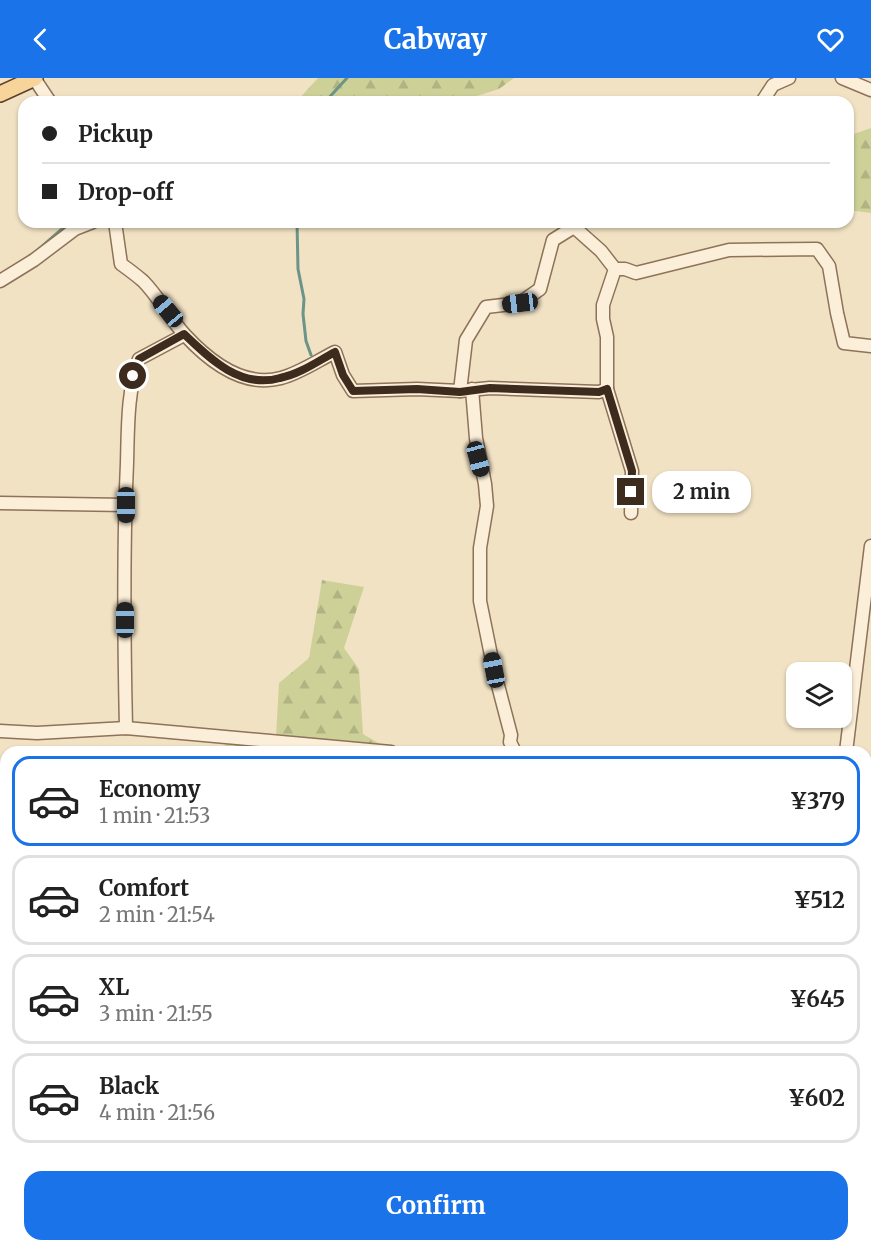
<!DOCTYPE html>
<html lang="en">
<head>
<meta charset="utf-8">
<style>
	:root { --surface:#fff; --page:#f2f2f2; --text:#222; --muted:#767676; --line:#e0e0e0; --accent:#1a73e8 }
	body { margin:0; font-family:Merriweather,serif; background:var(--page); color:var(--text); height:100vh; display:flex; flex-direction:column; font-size:22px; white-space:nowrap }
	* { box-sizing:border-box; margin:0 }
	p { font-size:20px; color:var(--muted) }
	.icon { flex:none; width:33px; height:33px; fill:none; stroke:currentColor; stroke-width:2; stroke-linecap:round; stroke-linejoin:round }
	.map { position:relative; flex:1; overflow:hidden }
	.panel { position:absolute; left:0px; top:668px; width:872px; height:506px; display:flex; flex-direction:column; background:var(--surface); border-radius:18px 18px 0 0; box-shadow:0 2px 4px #0004 }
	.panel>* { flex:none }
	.top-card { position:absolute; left:18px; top:18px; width:836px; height:132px; border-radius:18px; box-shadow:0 2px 4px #0004; display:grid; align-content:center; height:132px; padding:0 24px; background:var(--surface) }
	.tools { position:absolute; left:786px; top:584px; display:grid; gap:12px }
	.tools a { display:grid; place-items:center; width:66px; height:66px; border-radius:12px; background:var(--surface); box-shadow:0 2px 4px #0004; font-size:30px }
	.end { position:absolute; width:27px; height:27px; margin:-14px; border:8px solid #3d2b1e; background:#fff; box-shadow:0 0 0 3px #fff }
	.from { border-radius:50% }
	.bubble { position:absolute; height:42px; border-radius:18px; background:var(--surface); box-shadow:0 2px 4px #0004; font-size:20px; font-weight:700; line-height:42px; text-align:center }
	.car { position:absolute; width:18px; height:36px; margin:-18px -9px; border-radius:8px; box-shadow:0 0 4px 2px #0007; background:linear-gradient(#222 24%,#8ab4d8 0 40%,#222 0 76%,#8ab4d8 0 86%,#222 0) }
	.top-card b { display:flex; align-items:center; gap:21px; height:57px; font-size:22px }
	.top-card b+b { border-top:2px solid var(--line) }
	.top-card i { width:15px; height:15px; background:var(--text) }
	ul { padding:10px 0 0; list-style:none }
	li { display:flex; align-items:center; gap:18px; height:90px; margin:0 12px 9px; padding:0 12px; border:3px solid var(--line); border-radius:18px }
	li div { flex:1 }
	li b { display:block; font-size:22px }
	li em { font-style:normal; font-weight:700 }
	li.selected { border-color:var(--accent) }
	li>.icon { width:54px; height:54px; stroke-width:1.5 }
	.primary-button { display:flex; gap:12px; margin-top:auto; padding:12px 24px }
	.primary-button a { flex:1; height:69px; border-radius:18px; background:var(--accent); color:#fff; font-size:24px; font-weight:700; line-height:69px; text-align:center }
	header { display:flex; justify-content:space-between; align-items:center; height:78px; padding:0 24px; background:var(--accent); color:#fff; font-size:27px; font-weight:700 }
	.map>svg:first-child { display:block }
	.forest { fill:url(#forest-firs) }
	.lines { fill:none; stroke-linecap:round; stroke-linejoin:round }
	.stream { stroke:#6c9488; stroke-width:3 }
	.minor-casing { stroke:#8e7259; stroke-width:15 }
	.major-casing { stroke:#5c402d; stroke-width:18 }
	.minor { stroke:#fbefd9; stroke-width:12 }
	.major { stroke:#f7d59a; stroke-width:15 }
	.route { stroke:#3d2b1e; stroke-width:8 }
</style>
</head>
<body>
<header><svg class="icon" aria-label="back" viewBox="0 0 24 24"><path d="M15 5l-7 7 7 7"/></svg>Cabway<svg class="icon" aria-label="heart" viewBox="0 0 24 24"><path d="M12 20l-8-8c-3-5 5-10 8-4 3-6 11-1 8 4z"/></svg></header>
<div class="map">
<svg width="871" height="1172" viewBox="0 0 871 1172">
	<defs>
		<pattern id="forest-firs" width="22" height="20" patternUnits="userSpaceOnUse" patternTransform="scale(1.5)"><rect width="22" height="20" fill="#cdd197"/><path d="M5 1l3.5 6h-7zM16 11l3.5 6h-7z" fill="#b1b482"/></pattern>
	</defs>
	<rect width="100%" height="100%" fill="#f1e2c4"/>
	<g class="forest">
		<polygon points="318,0 514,0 499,11 458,24 296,24"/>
		<polygon points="871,50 871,135 848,132 848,58"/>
		<polygon points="322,502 364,509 344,570 359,591 363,656 392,673 221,674 226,666 276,659 279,605 309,580"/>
		<polygon points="871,942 871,1039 866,1041 866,945"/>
		<polygon points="0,967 6,968 6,1167 169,1167 169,1172 0,1172"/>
		<polygon points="258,1167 437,1167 432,1172 253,1172"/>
		<polygon points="511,1167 673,1167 673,1172 505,1172"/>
	</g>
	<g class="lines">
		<g class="stream">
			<polyline points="325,24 347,0"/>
			<polyline points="297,144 298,191 304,221 303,236 306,263 311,277"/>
			<polyline points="38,172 63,150 71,148"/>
			<polyline points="866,976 871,974"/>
			<polyline points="552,1172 564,1167"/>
		</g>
		<defs>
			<g id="minor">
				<polyline points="34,0 50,24"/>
				<polyline points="842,0 871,12"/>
				<polyline points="762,24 773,7 789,0"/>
				<path d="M115 144 121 186C128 191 136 197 143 203 159 219 170 241 185 257 209 283 244 310 281 300 300 295 317 283 335 274L343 297 353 313 417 311 460 313 490 310 599 314 607 311V259L603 241V227L615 191 601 173 574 149V144"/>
				<polyline points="615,191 625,191 636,195 729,172 817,171 829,188 837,235 844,265 871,268"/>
				<polyline points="0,203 34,182 75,151 93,144"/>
				<polyline points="472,311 476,360 485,406 487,428 480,470 480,523 494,592 511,657 510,664 515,674"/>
				<polyline points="607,311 632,393 631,435"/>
				<polyline points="460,313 466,262 486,229 520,225 540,211 553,162 574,149"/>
				<polyline points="0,425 126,427"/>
				<path d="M126 650C124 562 123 473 127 385 128 351 127 314 139 281L184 257"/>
				<polyline points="0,653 37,655 126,650 391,674"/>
				<polyline points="846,674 871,468"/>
				<polyline points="866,713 871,714"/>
				<polyline points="866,871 871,868"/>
				<polyline points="0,957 6,958"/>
				<polyline points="866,1161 871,1158"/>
				<polyline points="179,1167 180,1172"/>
				<polyline points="718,1167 721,1172"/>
				<polyline points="447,1172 450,1167"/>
				<polyline points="586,1172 601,1167"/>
				<polyline points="847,1172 856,1167"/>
			</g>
			<polyline id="major" points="0,16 35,0"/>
		</defs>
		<use href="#minor" class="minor-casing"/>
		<use href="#major" class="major-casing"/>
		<use href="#minor" class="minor"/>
		<use href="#major" class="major"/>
	</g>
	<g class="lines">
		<path class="route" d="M133 298 139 281 184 256C211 282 241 311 280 300 300 296 318 283 335 274L343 297 353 313 417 311 460 314 490 310 599 314 607 311 632 393 631 414"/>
	</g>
</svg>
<div class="tools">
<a><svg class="icon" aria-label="layers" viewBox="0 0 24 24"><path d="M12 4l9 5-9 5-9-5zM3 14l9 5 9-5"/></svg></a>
</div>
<i class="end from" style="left:133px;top:298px"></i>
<i class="end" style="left:631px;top:414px"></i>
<div class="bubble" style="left:652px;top:393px;width:99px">2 min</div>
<i class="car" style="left:520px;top:225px;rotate:263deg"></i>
<i class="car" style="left:168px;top:233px;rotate:320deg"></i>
<i class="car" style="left:478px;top:381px;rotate:165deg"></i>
<i class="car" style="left:126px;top:427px;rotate:180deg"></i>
<i class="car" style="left:125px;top:542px;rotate:0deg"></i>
<i class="car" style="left:494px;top:592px;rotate:349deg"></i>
<div class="top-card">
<b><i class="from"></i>Pickup</b>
<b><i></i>Drop-off</b>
</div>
<section class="panel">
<ul>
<li class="selected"><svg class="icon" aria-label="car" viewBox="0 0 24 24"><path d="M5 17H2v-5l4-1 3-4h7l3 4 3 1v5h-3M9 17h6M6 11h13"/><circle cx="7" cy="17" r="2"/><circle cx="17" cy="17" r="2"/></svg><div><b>Economy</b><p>1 min · 21:53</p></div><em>¥379</em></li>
<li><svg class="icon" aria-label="car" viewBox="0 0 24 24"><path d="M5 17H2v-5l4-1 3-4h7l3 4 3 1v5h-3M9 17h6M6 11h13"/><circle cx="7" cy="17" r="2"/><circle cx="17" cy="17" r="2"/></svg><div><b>Comfort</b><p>2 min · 21:54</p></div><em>¥512</em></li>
<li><svg class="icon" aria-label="car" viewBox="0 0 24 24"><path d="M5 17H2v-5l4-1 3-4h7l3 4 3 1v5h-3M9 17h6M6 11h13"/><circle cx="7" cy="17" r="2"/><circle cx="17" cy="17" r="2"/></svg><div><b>XL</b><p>3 min · 21:55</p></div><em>¥645</em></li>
<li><svg class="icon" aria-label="car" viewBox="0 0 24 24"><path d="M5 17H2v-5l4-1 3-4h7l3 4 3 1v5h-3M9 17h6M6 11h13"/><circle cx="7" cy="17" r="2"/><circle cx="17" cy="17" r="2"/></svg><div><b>Black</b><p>4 min · 21:56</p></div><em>¥602</em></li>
</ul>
<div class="primary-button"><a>Confirm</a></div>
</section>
</div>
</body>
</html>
